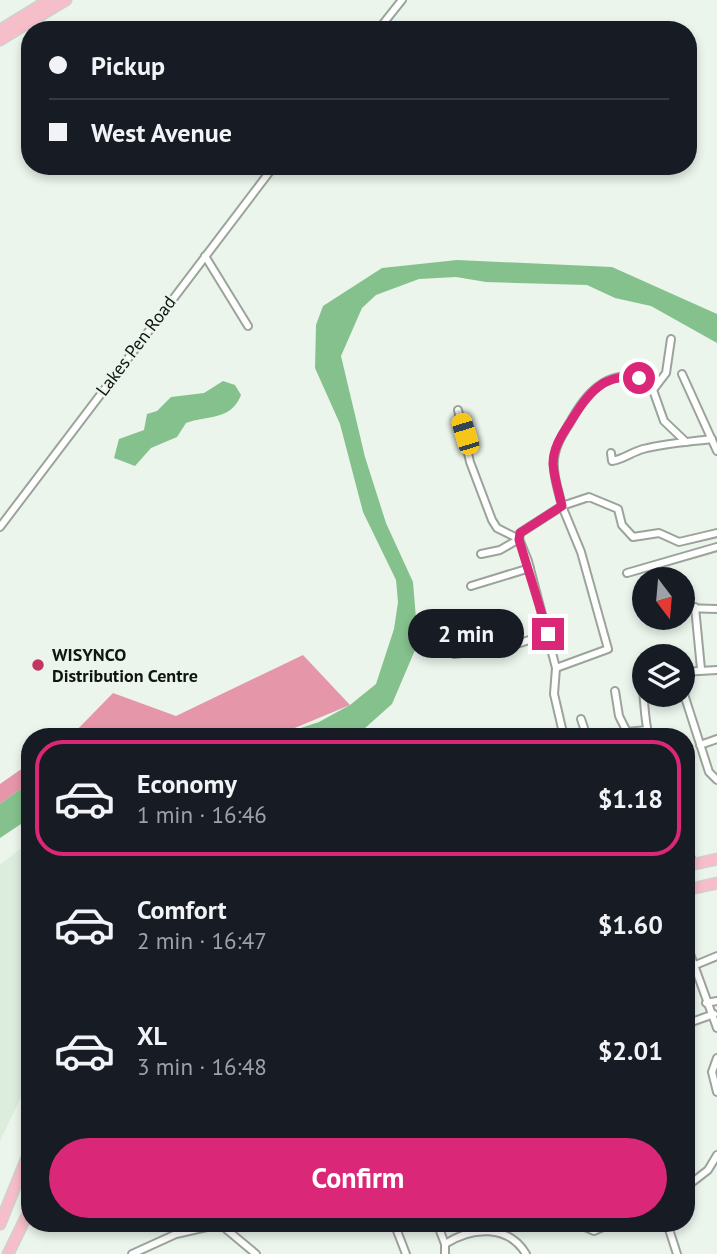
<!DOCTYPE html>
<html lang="en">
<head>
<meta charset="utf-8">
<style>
	:root { --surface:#171b24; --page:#20242c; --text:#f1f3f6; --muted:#9ea1a6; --line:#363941; --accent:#db2777 }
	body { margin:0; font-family:"PT Sans",sans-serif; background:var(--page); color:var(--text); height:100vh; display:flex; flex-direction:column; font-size:26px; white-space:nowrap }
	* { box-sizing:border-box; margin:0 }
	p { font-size:23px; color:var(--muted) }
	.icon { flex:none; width:38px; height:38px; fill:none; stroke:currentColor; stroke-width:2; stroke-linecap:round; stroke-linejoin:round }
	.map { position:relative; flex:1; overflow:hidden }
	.drawer { position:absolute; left:21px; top:728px; width:674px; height:504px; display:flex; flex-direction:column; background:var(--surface); border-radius:28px; box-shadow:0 4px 10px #0003 }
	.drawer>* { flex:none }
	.hud { position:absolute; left:21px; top:21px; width:676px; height:154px; border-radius:28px; box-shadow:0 4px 10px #0003; display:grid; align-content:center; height:154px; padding:0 28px; background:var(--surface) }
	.needle { width:46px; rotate:164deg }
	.fabs { position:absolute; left:632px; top:567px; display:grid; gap:14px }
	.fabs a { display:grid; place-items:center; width:63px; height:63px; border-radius:50%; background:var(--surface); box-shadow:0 4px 10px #0003; font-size:35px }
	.end { position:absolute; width:32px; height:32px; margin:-16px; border:9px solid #db2777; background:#fff; box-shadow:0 0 0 4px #fff }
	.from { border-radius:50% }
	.bubble { position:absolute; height:49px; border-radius:24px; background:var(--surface); box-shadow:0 4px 10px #0003; font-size:23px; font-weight:600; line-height:49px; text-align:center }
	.car { position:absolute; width:21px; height:42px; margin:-21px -10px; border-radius:9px; box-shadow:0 0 5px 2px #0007; background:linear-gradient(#f5c518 24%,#345 0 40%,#f5c518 0 76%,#345 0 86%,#f5c518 0) }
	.hud b { display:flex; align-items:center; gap:24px; height:66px; font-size:26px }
	.hud b+b { border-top:2px solid var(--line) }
	.hud i { width:18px; height:18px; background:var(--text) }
	ul { padding:12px 0 0; list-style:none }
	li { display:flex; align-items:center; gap:21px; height:116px; margin:0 14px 10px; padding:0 14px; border:4px solid transparent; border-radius:28px }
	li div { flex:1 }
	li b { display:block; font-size:26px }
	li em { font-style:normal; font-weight:600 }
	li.current { border-color:var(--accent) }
	li>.icon { width:63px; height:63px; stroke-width:1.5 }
	.button { display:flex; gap:14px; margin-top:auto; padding:14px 28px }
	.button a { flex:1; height:80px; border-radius:42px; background:var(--accent); color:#fff; font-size:28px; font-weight:600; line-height:80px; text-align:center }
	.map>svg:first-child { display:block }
	.built { fill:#dcecdd }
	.forest { fill:#e596a8 }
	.water { fill:#85c18d }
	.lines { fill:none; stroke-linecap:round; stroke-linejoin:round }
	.minor-casing { stroke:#9ba49b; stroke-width:10 }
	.highway-casing { stroke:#cfd0d0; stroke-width:13 }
	.minor { stroke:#fff; stroke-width:6 }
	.highway { stroke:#f6bec9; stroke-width:10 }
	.route { stroke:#db2777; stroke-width:9 }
	.poi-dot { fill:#c33564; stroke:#ebf5ec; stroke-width:2.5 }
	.labels { text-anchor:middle; stroke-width:5; stroke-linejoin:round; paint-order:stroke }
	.street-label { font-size:18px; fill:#111512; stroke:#ebf5ec }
	.poi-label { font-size:18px; font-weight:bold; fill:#111512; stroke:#ebf5ec; text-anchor:start }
</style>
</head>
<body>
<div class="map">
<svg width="717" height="1254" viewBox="0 0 717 1254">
	<rect width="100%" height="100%" fill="#ebf5ec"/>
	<polygon class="built" points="30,841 30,1078 0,1141 0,865"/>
	<g class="forest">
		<polygon points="303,655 350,705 273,737 70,737 113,693 176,716"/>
		<polygon points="30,763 30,782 0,804 0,784"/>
	</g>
	<g class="water">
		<polygon points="457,260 612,267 717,314 717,343 651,306 615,298 587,285 486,282 456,277 419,279 376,295 362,308 341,356 365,457 386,523 413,582 418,643 392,704 355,737 273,737 319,722 350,705 376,684 394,629 398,602 396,580 363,512 340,424 315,368 316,325 323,306 382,268"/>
		<path d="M223 381 235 385 241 395C231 421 207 415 186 423L177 437 151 448 135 466 114 458 119 439 144 430 147 414 157 411 171 397 204 393Z"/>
		<polygon points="30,782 30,818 0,838 0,804"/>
	</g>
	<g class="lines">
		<defs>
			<g id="minor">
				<polyline points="378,30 402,0"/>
				<polyline points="205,256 248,326"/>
				<polyline points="671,339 666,373 653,390 664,421 686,442"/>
				<polyline points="682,374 717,451"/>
				<polyline points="458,410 470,462 492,520 497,528 519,539 528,561 556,668 554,694 564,737"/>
				<path d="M611 453 612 461C624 459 632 452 643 449 666 443 688 442 712 439"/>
				<polyline points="0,527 274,166"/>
				<path d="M481 554 500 550 519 539 520 533 562 506C558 489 551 470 555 453 558 439 566 430 572 419 590 386 620 360 653 390"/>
				<polyline points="627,573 717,547"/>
				<polyline points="471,586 530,568"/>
				<polyline points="695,607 701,669"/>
				<polyline points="682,608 717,609"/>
				<polyline points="454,654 504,648 548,634"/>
				<polyline points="556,668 608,649 581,552 562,506 589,497 618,509 622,525 633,537 659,533 679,542 717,533"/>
				<polyline points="682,672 717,670"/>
				<path d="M642 683C645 702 644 719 649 737"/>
				<polyline points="682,688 709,772 717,780"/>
				<polyline points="615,691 619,716 627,732 647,730"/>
				<polyline points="581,719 587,737"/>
				<polyline points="700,745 717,739"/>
				<polyline points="686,845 693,864"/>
				<polyline points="686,943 717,1028"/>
				<polyline points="693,966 717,956"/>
				<polyline points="706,1003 717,1001"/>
				<polyline points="686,1024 714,1014"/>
				<polyline points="717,1058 712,1072 717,1092"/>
				<polyline points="686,1187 708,1170 717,1155"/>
				<polyline points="394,1223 406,1254"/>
				<polyline points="437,1223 445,1244"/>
				<polyline points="576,1223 594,1231 613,1223"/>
				<polyline points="667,1223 677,1254"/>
				<polyline points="132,1254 176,1234 220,1224 256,1254"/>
				<path d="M445 1254V1244C472 1227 508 1224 526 1254"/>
			</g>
			<g id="highway">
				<polyline points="0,30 49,0"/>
				<polyline points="0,40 66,0"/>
				<polyline points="686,866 717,859"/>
				<polyline points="686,890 717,883"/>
				<polyline points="0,1224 30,1150"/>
				<polyline points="8,1254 30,1209"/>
			</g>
		</defs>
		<use href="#minor" class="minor-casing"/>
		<use href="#highway" class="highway-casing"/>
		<use href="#minor" class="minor"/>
		<use href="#highway" class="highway"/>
	</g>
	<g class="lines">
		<path class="route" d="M548 634 519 540 520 533 562 506C559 493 554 477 553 464 553 449 561 436 569 424 587 396 601 372 639 378"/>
	</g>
	<circle class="poi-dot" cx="38" cy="665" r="7"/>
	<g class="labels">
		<g class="street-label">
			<text transform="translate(136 346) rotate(-53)" y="6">Lakes Pen Road</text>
		</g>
		<g class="poi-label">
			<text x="52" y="661">WISYNCO<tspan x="52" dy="21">Distribution Centre</tspan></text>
		</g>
	</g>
</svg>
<div class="fabs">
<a><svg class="needle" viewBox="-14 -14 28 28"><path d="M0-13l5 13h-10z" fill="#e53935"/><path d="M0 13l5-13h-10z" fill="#9ea1a6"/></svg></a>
<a><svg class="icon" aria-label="layers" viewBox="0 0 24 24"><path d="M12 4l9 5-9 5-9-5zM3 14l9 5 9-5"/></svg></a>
</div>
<i class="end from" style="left:639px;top:378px"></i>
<i class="end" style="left:548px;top:634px"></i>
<div class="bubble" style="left:408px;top:609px;width:116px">2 min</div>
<i class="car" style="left:465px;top:434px;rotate:343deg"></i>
<div class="hud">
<b><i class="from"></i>Pickup</b>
<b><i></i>West Avenue</b>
</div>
<section class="drawer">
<ul>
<li class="current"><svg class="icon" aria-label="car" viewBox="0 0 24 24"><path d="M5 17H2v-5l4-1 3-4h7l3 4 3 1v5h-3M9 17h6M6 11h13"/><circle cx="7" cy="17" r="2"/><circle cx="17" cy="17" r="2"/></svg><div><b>Economy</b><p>1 min · 16:46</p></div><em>$1.18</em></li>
<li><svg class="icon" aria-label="car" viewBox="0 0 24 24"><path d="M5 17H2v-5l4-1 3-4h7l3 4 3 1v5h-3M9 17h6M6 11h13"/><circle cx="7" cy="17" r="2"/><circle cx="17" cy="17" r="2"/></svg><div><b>Comfort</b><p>2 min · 16:47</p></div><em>$1.60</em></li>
<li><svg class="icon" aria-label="car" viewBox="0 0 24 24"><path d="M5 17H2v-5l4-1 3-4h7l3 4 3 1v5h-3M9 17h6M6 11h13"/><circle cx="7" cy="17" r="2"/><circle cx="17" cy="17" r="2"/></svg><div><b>XL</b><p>3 min · 16:48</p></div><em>$2.01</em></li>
</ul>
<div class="button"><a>Confirm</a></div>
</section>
</div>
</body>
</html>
